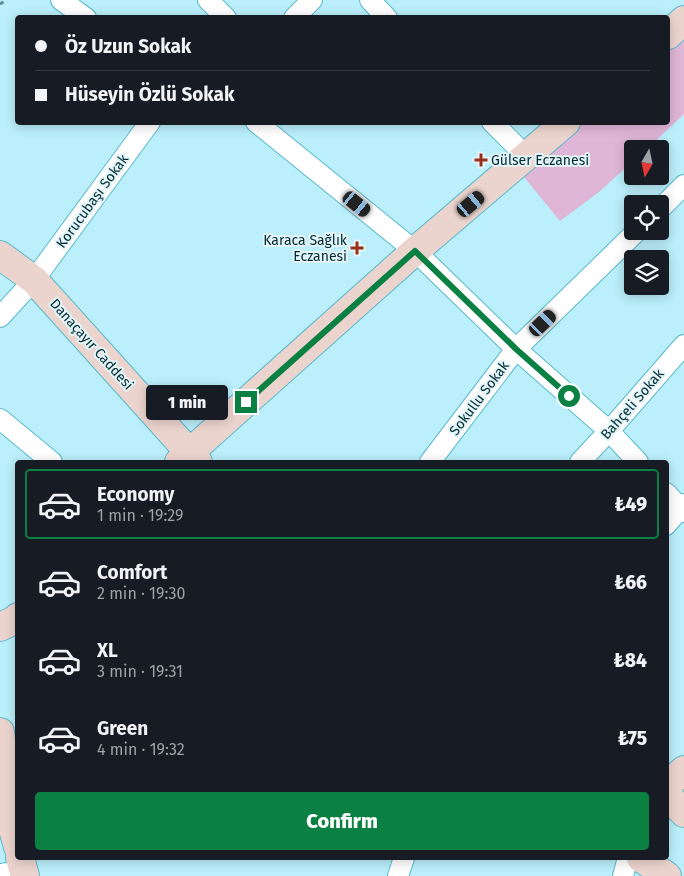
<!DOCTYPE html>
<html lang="en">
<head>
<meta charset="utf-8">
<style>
	:root { --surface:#171b24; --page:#20242c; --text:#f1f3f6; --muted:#9ea1a6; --line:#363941; --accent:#0b8043 }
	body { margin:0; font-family:"Fira Sans",sans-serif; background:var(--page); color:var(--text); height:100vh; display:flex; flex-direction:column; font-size:19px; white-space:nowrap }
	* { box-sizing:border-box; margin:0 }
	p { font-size:16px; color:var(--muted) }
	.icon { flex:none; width:28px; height:28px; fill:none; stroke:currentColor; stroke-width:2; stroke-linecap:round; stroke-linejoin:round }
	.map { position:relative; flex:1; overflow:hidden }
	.side { position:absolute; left:15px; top:460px; width:654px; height:400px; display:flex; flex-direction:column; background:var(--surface); border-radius:5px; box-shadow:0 2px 12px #0003 }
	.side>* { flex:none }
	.guide { position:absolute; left:15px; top:15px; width:655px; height:110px; border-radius:5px; box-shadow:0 2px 12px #0003; display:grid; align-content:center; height:110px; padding:0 20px; background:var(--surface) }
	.needle { width:32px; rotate:189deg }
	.controls { position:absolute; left:624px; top:140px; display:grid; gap:10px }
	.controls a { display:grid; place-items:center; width:45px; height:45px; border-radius:5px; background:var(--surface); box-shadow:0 2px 12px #0003; font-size:25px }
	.end { position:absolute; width:22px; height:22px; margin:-11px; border:6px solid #0b8043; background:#fff; box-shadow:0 0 0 2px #fff }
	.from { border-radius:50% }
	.bubble { position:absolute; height:35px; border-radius:5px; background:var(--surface); box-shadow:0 2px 12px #0003; font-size:16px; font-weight:800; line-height:35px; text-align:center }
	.car { position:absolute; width:15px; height:30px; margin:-15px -8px; border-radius:6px; box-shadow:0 0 4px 1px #0007; background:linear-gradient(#222 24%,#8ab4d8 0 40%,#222 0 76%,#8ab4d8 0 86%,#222 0) }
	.guide b { display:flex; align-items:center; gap:18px; height:48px; font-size:19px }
	.guide b+b { border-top:1px solid var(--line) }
	.guide i { width:12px; height:12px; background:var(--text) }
	ul { padding:9px 0 0; list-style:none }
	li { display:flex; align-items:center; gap:15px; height:70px; margin:0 10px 8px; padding:0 10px; border:2px solid transparent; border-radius:5px }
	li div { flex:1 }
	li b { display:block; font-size:19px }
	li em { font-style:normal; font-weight:800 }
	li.active { border-color:var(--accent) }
	li>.icon { width:45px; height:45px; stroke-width:1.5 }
	.action { display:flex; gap:10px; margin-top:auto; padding:10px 20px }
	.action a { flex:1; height:58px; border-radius:5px; background:var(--accent); color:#fff; font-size:20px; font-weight:800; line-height:58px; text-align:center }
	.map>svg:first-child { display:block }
	.green { fill:#e0b6d7 }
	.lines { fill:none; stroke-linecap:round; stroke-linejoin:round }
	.street-casing { stroke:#5ab9cd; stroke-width:22 }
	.secondary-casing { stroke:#5ab9cd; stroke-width:30 }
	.path { stroke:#5a8993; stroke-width:3; stroke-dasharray:4 4; stroke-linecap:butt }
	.street { stroke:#fff; stroke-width:20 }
	.secondary { stroke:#ecd4ce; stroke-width:28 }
	.route { stroke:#0b8043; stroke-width:6 }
	.poi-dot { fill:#99301b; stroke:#e4f5f9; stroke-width:2 }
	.labels { text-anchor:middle; stroke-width:4; stroke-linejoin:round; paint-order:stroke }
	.poi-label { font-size:14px; fill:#002b33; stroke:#e4f5f9; text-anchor:start }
	.street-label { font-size:14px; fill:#002b33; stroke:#e4f5f9 }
</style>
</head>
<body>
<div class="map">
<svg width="684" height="876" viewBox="0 0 684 876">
	<rect width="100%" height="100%" fill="#baeffb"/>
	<polygon class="green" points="684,31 684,114 647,149 632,149 632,162 599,192 560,221 519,171 576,123 668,122 668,45"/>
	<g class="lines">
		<defs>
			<g id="street">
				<polyline points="61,0 86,18"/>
				<polyline points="208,0 226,18"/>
				<polyline points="370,0 387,18"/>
				<polyline points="294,18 312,0"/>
				<polyline points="256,122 415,251 516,349 609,431 638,462"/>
				<polyline points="492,122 526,156"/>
				<polyline points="660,209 684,185"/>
				<polyline points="0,317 34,280 150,122"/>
				<polyline points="0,419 52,462"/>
				<polyline points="430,462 516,349 637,231"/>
				<polyline points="580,462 609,431 684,345"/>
				<polyline points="666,493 684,512"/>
				<polyline points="666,525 684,504"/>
				<polyline points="0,874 23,871"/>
				<polyline points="398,876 404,858"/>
				<polyline points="623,876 628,858"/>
			</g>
			<g id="secondary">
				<polyline points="668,35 684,20"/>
				<polyline points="0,255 34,280 198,462"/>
				<polyline points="179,462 415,251 566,122"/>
				<polyline points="0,627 13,621 18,617"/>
				<polyline points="0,732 13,829 18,847"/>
				<polyline points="666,786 684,770"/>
				<polyline points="666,794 684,813"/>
				<polyline points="20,858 25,876"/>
				<polyline points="641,858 667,876"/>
			</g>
		</defs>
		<use href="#street" class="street-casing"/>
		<use href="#secondary" class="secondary-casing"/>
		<polyline class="path" points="0,4 7,0"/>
		<use href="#street" class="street"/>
		<use href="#secondary" class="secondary"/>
	</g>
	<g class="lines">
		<polyline class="route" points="246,402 415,251 516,349 569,396"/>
	</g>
	<g class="poi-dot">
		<path d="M478.5 152.5h5v5h5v5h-5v5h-5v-5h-5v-5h5z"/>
		<path d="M354.5 240.5h5v5h5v5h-5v5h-5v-5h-5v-5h5z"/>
	</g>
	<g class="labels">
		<g class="poi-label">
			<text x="491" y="165">Gülser Eczanesi</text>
			<text x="347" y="245" text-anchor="end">Karaca Sağlık<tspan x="347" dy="16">Eczanesi</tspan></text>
		</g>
		<g class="street-label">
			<text transform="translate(92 201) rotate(-54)" y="5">Korucubaşı Sokak</text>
			<text transform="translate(92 344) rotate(48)" y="5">Danaçayır Caddesi</text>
			<text transform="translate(479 398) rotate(-53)" y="5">Sokullu Sokak</text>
			<text transform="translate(632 404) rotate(-49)" y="5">Bahçeli Sokak</text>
		</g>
	</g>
</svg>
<div class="controls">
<a><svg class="needle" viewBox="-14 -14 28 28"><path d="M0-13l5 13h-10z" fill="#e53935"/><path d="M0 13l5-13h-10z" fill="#9ea1a6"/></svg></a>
<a><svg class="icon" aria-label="locate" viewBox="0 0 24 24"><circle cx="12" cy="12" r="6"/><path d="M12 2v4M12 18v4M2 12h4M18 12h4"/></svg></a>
<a><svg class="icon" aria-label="layers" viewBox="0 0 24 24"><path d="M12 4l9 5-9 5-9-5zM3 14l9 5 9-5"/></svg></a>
</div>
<i class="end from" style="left:569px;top:396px"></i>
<i class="end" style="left:246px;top:402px"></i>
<div class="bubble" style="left:146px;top:385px;width:82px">1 min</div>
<i class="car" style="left:357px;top:204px;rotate:129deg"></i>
<i class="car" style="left:471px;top:204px;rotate:50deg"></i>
<i class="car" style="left:543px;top:323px;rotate:46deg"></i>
<div class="guide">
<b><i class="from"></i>Öz Uzun Sokak</b>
<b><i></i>Hüseyin Özlü Sokak</b>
</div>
<section class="side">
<ul>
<li class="active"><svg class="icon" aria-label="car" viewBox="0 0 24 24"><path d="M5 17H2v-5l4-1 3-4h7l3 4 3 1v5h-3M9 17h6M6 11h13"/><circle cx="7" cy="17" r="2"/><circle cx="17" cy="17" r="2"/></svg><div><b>Economy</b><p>1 min · 19:29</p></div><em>₺49</em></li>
<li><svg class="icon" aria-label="car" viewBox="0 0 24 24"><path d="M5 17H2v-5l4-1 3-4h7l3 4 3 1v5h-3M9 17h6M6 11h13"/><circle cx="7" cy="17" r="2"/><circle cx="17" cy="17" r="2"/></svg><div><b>Comfort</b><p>2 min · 19:30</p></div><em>₺66</em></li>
<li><svg class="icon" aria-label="car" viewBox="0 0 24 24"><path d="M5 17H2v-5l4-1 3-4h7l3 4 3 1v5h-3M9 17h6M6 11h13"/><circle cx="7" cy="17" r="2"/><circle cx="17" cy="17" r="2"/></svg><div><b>XL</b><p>3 min · 19:31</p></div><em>₺84</em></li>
<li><svg class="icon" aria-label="car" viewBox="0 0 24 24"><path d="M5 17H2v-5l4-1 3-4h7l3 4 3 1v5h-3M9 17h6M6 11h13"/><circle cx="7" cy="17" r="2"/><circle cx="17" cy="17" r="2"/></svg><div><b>Green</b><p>4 min · 19:32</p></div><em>₺75</em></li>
</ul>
<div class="action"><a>Confirm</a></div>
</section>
</div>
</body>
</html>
